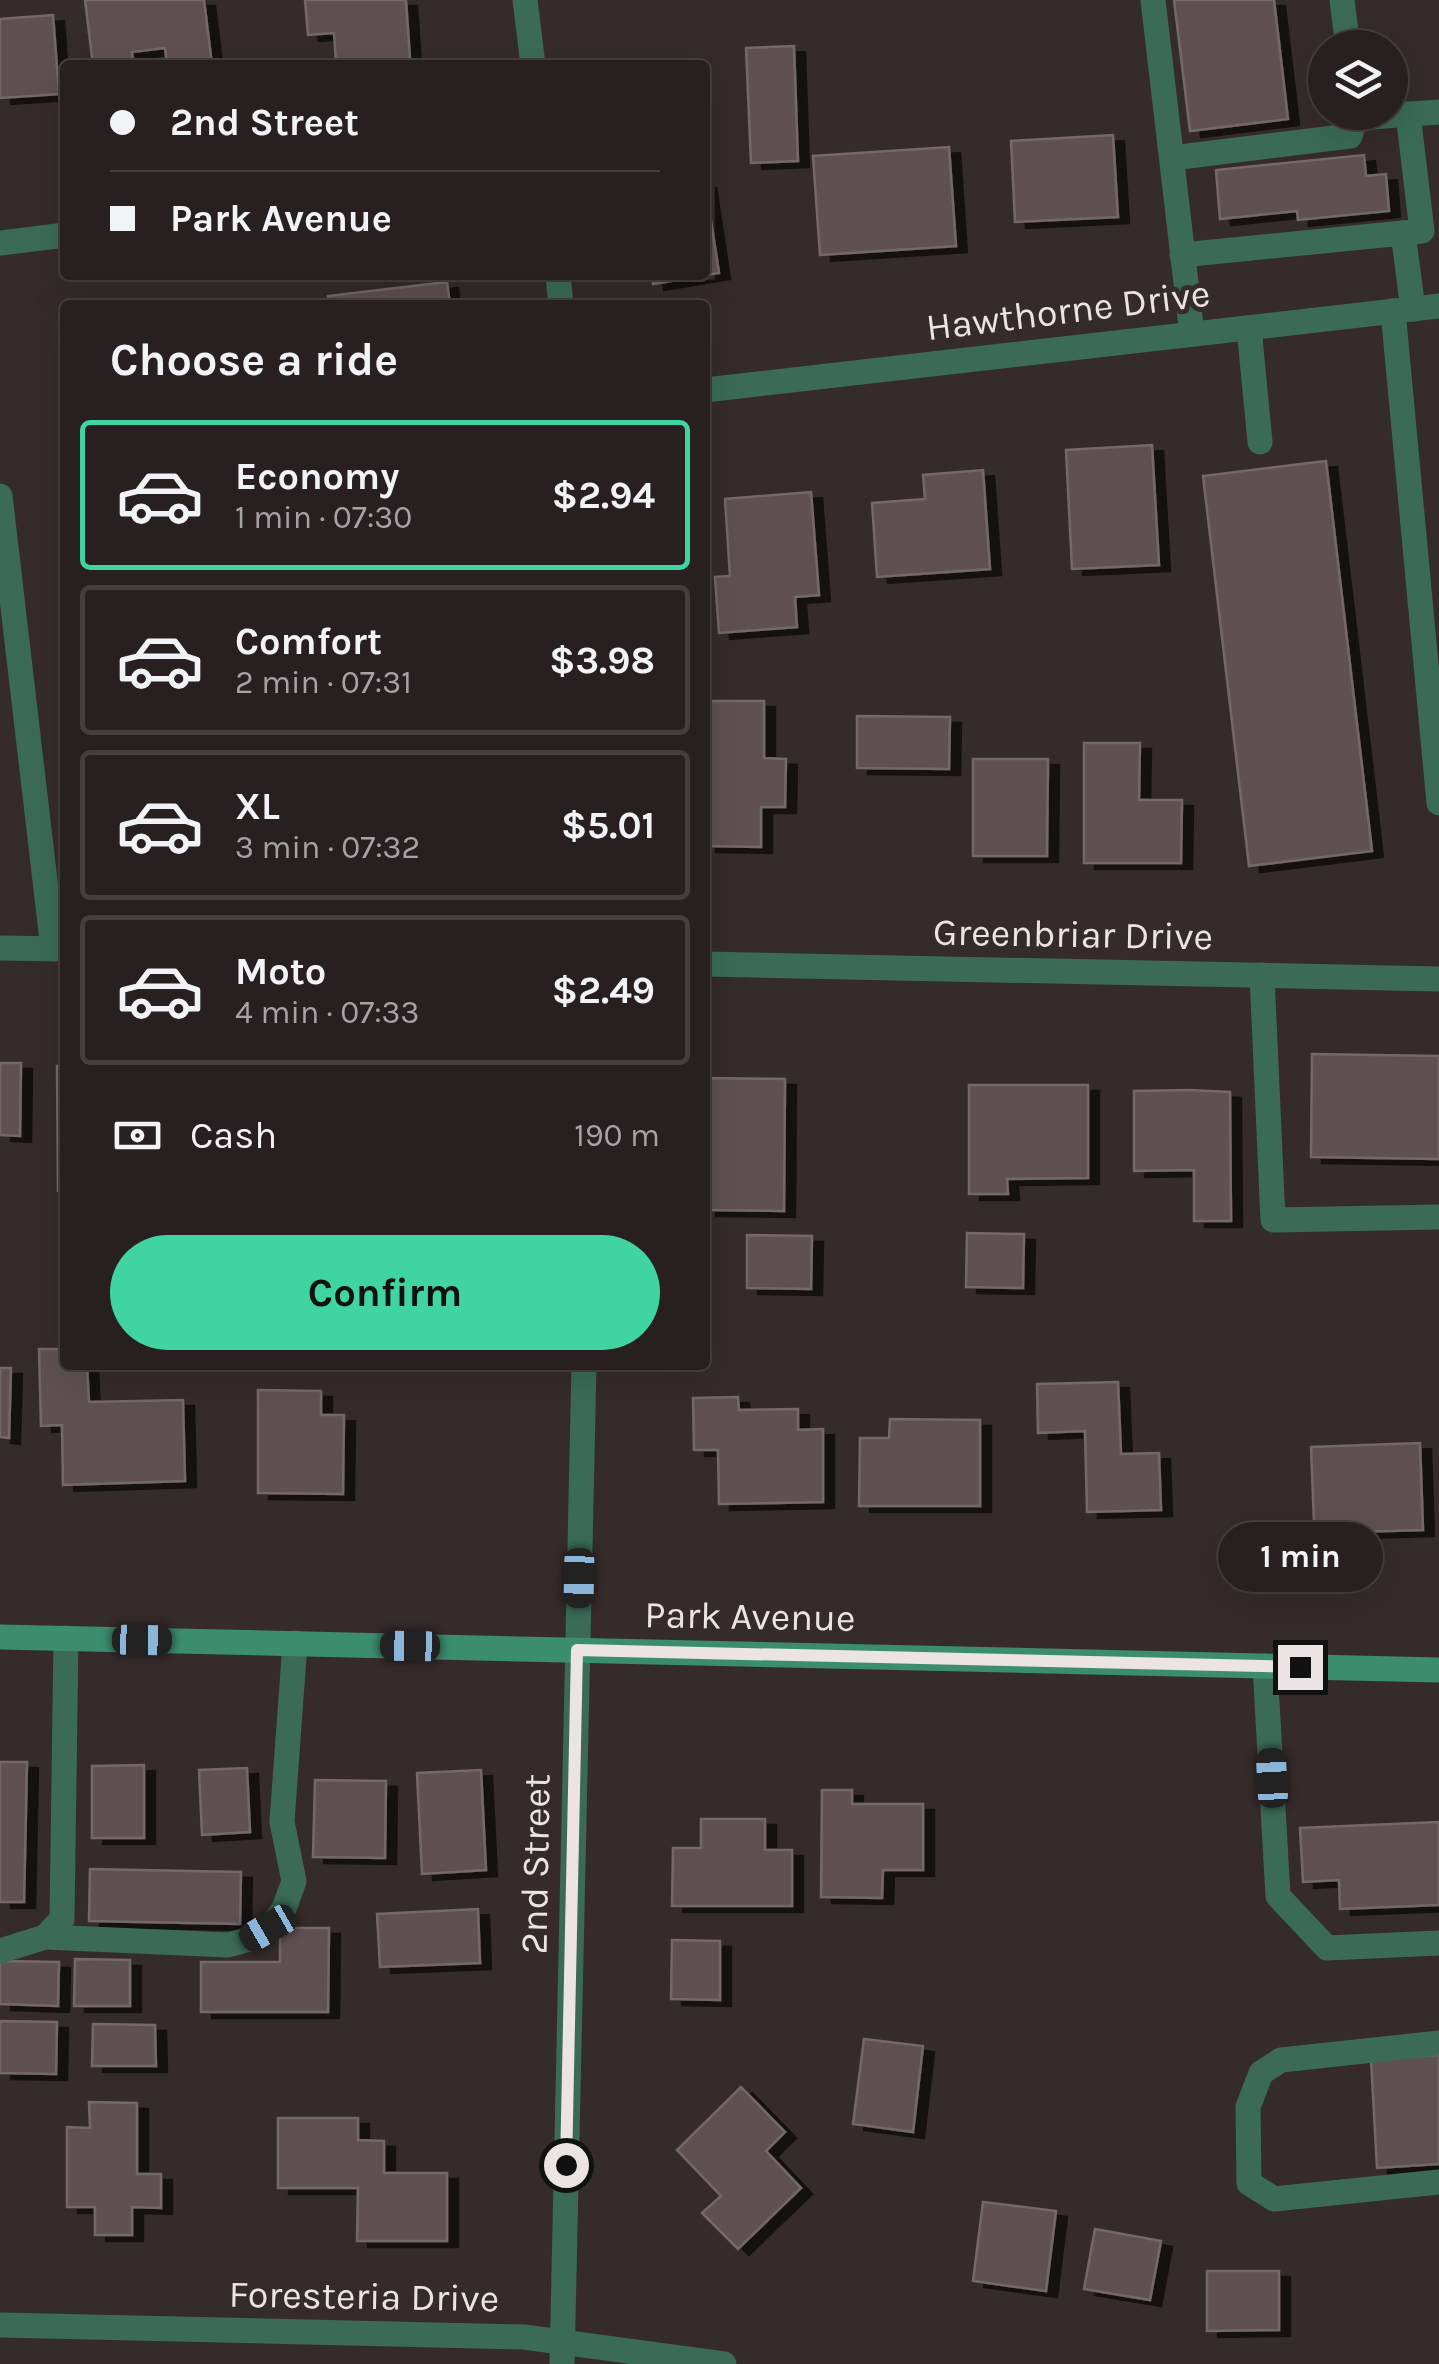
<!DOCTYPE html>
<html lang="en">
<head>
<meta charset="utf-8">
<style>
	:root { --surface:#282020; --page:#302829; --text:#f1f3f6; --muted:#a5a3a5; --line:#443e3e; --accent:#3fd4a2 }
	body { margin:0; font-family:Karla,sans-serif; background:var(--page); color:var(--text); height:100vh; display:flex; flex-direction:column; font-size:38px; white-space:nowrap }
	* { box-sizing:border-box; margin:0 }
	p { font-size:32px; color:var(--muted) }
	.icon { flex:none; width:55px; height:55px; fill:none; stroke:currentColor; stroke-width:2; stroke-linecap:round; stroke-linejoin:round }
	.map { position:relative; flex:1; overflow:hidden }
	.side { position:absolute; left:60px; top:300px; width:650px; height:1070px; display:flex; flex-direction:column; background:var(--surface); border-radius:10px; box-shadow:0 10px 40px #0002,0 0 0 2px var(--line) }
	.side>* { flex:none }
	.top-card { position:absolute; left:60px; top:60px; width:650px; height:220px; border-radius:10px; box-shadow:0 10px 40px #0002,0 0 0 2px var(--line); display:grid; align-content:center; height:220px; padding:0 50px; background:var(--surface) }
	.fabs { position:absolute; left:1308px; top:30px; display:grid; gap:20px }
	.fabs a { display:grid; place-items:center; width:100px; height:100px; border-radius:50%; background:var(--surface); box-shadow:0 10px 40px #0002,0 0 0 2px var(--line); font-size:50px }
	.end { position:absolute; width:45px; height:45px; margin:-22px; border:12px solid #ece4e4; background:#111; box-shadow:0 0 0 5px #111 }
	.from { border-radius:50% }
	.bubble { position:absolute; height:70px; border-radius:35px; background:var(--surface); box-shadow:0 10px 40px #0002,0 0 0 2px var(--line); font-size:32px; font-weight:700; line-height:70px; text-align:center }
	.car { position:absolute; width:30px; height:60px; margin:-30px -15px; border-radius:12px; box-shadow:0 0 8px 2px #0007; background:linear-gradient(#222 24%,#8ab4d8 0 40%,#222 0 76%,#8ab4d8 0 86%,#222 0) }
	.top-card b { display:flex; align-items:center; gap:35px; height:95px; font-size:38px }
	.top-card b+b { border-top:2px solid var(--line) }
	.top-card i { width:25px; height:25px; background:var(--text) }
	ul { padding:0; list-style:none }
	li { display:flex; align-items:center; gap:30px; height:150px; margin:0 20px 15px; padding:0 30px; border:5px solid var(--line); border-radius:10px }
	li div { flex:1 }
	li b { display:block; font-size:38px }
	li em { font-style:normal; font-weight:700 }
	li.active { border-color:var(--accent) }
	li>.icon { width:90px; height:90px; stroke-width:1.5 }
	h2 { padding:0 50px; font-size:45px; line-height:120px }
	.pay { display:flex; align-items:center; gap:25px; height:110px; padding:0 50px; font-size:38px }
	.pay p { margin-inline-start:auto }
	.primary-button { display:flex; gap:20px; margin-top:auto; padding:20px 50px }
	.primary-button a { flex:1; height:115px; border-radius:60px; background:var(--accent); color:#111; font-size:40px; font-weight:700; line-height:115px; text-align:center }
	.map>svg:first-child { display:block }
	.building { fill:#5e5152; stroke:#756869; stroke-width:2.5; filter:url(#shadow) }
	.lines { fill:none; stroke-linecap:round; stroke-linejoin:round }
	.lane { stroke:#3b6b58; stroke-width:25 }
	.street { stroke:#3b6b58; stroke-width:25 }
	.secondary { stroke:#3c8d6f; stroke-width:25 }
	.route { stroke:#ece4e4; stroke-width:12 }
	.labels { text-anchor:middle; stroke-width:10; stroke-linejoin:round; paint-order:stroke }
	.street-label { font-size:38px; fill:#ece4e4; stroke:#362b2b }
</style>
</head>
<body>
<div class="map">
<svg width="1439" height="2364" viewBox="0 0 1439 2364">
	<defs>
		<filter id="shadow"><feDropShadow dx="11" dy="6" stdDeviation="0" flood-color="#0009"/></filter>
	</defs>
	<rect width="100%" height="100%" fill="#362b2b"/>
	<g class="building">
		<polygon points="85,0 204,0 212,65 167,65 165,48 132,52 134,65 93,65"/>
		<polygon points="305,0 406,0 410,59 336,63 334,33 308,35"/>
		<polygon points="1174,0 1274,0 1288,119 1190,131"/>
		<polygon points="53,15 59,94 0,98 0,19"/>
		<polygon points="794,46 798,161 751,163 746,48"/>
		<polygon points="1113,135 1118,217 1015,222 1011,141"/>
		<polygon points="949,147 956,246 820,255 813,156"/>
		<polygon points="1364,155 1366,176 1386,174 1389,211 1298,220 1297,211 1220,219 1216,170"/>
		<polygon points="705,181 719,273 653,284 652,275 705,275"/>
		<polygon points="447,282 450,305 329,305 328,296"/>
		<polygon points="1152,445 1159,565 1072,569 1066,450"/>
		<polygon points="1326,461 1372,851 1249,866 1203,476"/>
		<polygon points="983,470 990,569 877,577 872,503 925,499 923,475"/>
		<polygon points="811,492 819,595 795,597 797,627 719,633 715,577 730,576 725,499"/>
		<polygon points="705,701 764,701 764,758 786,759 785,807 761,807 761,847 705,846"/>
		<polygon points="857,716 950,717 949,769 857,768"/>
		<polygon points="1084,743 1140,743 1139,800 1182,800 1181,863 1084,863"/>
		<polygon points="973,759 1048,759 1047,856 973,856"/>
		<polygon points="1312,1054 1439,1056 1439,1159 1311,1157"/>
		<polygon points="0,1063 21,1063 20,1136 0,1135"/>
		<polygon points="57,1066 65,1066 65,1191 58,1191"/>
		<polygon points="705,1078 785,1079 784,1211 705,1210"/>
		<polygon points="969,1085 1088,1085 1088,1178 1007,1179 1008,1194 969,1194"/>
		<polygon points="1188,1090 1230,1092 1231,1221 1194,1221 1194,1170 1134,1171 1134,1091"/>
		<polygon points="967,1233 1024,1234 1023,1288 966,1287"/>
		<polygon points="747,1235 812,1236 811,1289 747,1288"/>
		<polygon points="39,1349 65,1349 65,1365 87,1365 89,1402 183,1400 185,1481 63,1485 62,1425 41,1426"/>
		<polygon points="0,1368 11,1368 9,1438 0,1437"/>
		<polygon points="1118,1382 1121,1454 1159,1453 1161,1510 1087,1512 1085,1431 1038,1433 1037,1384"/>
		<polygon points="258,1390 321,1391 321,1415 344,1415 343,1494 258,1493"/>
		<polygon points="738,1397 739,1410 798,1409 798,1430 823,1429 823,1502 719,1504 718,1450 694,1450 693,1398"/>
		<polygon points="890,1419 980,1420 980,1506 859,1506 860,1438 889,1438"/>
		<polygon points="1420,1443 1423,1530 1352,1532 1353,1546 1315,1548 1311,1447"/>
		<polygon points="0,1762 27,1762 24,1902 0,1902"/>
		<polygon points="144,1765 144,1838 92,1838 92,1766"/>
		<polygon points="247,1768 250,1832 202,1835 199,1770"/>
		<polygon points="481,1770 486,1870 422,1874 417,1773"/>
		<polygon points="315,1780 386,1781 385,1858 313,1857"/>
		<polygon points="822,1790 852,1790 852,1804 923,1804 923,1870 883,1870 882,1898 821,1897"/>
		<polygon points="701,1819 765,1819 765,1850 792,1850 792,1906 672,1906 673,1848 701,1848"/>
		<polygon points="1439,1822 1439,1905 1340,1909 1339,1880 1303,1882 1300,1828"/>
		<polygon points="90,1869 241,1872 240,1924 89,1921"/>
		<polygon points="478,1909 480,1963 380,1967 377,1914"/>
		<polygon points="280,1928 329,1928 328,2012 201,2012 201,1962 280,1962"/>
		<polygon points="672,1940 720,1941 720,2000 671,1999"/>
		<polygon points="75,1959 130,1960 130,2006 74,2006"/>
		<polygon points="0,1961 59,1962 58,2006 0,2004"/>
		<polygon points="0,2021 57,2022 56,2074 0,2073"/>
		<polygon points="93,2024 155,2025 156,2066 92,2066"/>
		<polygon points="864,2039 923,2046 913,2132 853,2124"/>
		<polygon points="1439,2055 1439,2164 1377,2168 1371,2059"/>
		<polygon points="741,2087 785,2132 766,2151 801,2188 738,2249 702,2213 721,2196 677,2150"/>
		<polygon points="89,2102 137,2103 137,2174 161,2174 161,2208 132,2207 132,2235 95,2235 95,2207 67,2207 67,2127 90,2128"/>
		<polygon points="278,2118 358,2118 358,2140 384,2141 384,2173 447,2173 447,2241 357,2241 358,2188 278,2188"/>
		<polygon points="983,2202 1056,2211 1046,2291 973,2281"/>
		<polygon points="1095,2229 1161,2241 1150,2300 1084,2289"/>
		<polygon points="1207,2271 1279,2271 1279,2330 1207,2331"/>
	</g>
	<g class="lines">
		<g class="lane">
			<polyline points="1153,0 1192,334"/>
			<polyline points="1342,0 1348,48"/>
			<polyline points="1357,118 1439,112"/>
			<polyline points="1172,158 1350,136 1357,112"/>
			<polyline points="1403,233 1422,231 1408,114"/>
			<polyline points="1182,255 1403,233 1413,309"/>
			<polyline points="1393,311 1439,803"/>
			<polyline points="1249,328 1260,442"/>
			<polyline points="1262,975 1273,1220 1439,1217"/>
			<polyline points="1265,1666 1278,1896 1327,1948 1439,1943"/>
			<polyline points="45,1937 228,1945 250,1939 268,1929 284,1909 294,1881 282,1822 295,1643"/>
			<polyline points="0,1951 45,1937 62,1919 66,1638"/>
			<polyline points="1439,2043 1281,2060 1261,2073 1248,2107 1249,2183 1274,2199 1439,2182"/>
		</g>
		<g class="street">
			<polyline points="525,0 533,65"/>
			<polyline points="0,243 65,235"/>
			<polyline points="558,275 561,305"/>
			<polyline points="705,390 1439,306"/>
			<polyline points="0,496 53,949"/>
			<polyline points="0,948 65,949"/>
			<polyline points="705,964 1439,979"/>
			<polyline points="0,2325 524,2337 724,2364"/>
			<polyline points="562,2364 584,1365"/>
		</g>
		<polyline class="secondary" points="0,1637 1439,1670"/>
	</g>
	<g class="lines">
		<polyline class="route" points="566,2165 577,1650 1300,1667"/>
	</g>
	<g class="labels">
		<g class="street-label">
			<text transform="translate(1068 310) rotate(-7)" y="13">Hawthorne Drive</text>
			<text transform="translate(1073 934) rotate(1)" y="13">Greenbriar Drive</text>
			<text transform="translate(750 1616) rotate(1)" y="13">Park Avenue</text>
			<text transform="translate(535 1864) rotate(-89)" y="13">2nd Street</text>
			<text transform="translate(364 2296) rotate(1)" y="13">Foresteria Drive</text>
		</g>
	</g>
</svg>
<div class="fabs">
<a><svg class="icon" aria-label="layers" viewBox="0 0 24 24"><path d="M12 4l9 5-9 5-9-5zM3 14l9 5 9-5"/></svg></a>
</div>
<i class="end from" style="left:566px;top:2165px"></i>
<i class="end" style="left:1300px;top:1667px"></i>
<div class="bubble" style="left:1218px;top:1522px;width:165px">1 min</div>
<i class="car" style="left:579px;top:1578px;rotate:181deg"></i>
<i class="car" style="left:142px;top:1640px;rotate:91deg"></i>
<i class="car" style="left:410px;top:1646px;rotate:271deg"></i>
<i class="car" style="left:1272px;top:1778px;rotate:357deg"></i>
<i class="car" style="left:268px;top:1928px;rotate:240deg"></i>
<div class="top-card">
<b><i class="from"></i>2nd Street</b>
<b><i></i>Park Avenue</b>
</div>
<section class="side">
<h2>Choose a ride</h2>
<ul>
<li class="active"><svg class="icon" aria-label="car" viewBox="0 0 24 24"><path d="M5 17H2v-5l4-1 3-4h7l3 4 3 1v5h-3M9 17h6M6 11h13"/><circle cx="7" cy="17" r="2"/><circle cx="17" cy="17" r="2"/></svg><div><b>Economy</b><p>1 min · 07:30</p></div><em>$2.94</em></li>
<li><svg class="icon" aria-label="car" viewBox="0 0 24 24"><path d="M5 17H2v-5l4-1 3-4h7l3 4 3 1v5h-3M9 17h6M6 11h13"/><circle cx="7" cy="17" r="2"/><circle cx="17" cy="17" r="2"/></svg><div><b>Comfort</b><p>2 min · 07:31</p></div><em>$3.98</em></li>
<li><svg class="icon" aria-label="car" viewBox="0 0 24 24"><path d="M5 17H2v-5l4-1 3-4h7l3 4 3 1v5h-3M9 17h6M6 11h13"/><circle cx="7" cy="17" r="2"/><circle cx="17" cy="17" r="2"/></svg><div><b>XL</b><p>3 min · 07:32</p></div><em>$5.01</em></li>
<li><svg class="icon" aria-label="car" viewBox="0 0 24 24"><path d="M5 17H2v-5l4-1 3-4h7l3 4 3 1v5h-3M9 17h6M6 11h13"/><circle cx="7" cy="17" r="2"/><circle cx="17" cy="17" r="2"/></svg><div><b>Moto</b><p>4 min · 07:33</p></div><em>$2.49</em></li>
</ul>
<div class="pay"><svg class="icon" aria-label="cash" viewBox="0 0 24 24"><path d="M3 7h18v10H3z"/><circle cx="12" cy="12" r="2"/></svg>Cash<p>190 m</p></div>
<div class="primary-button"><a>Confirm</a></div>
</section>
</div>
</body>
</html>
